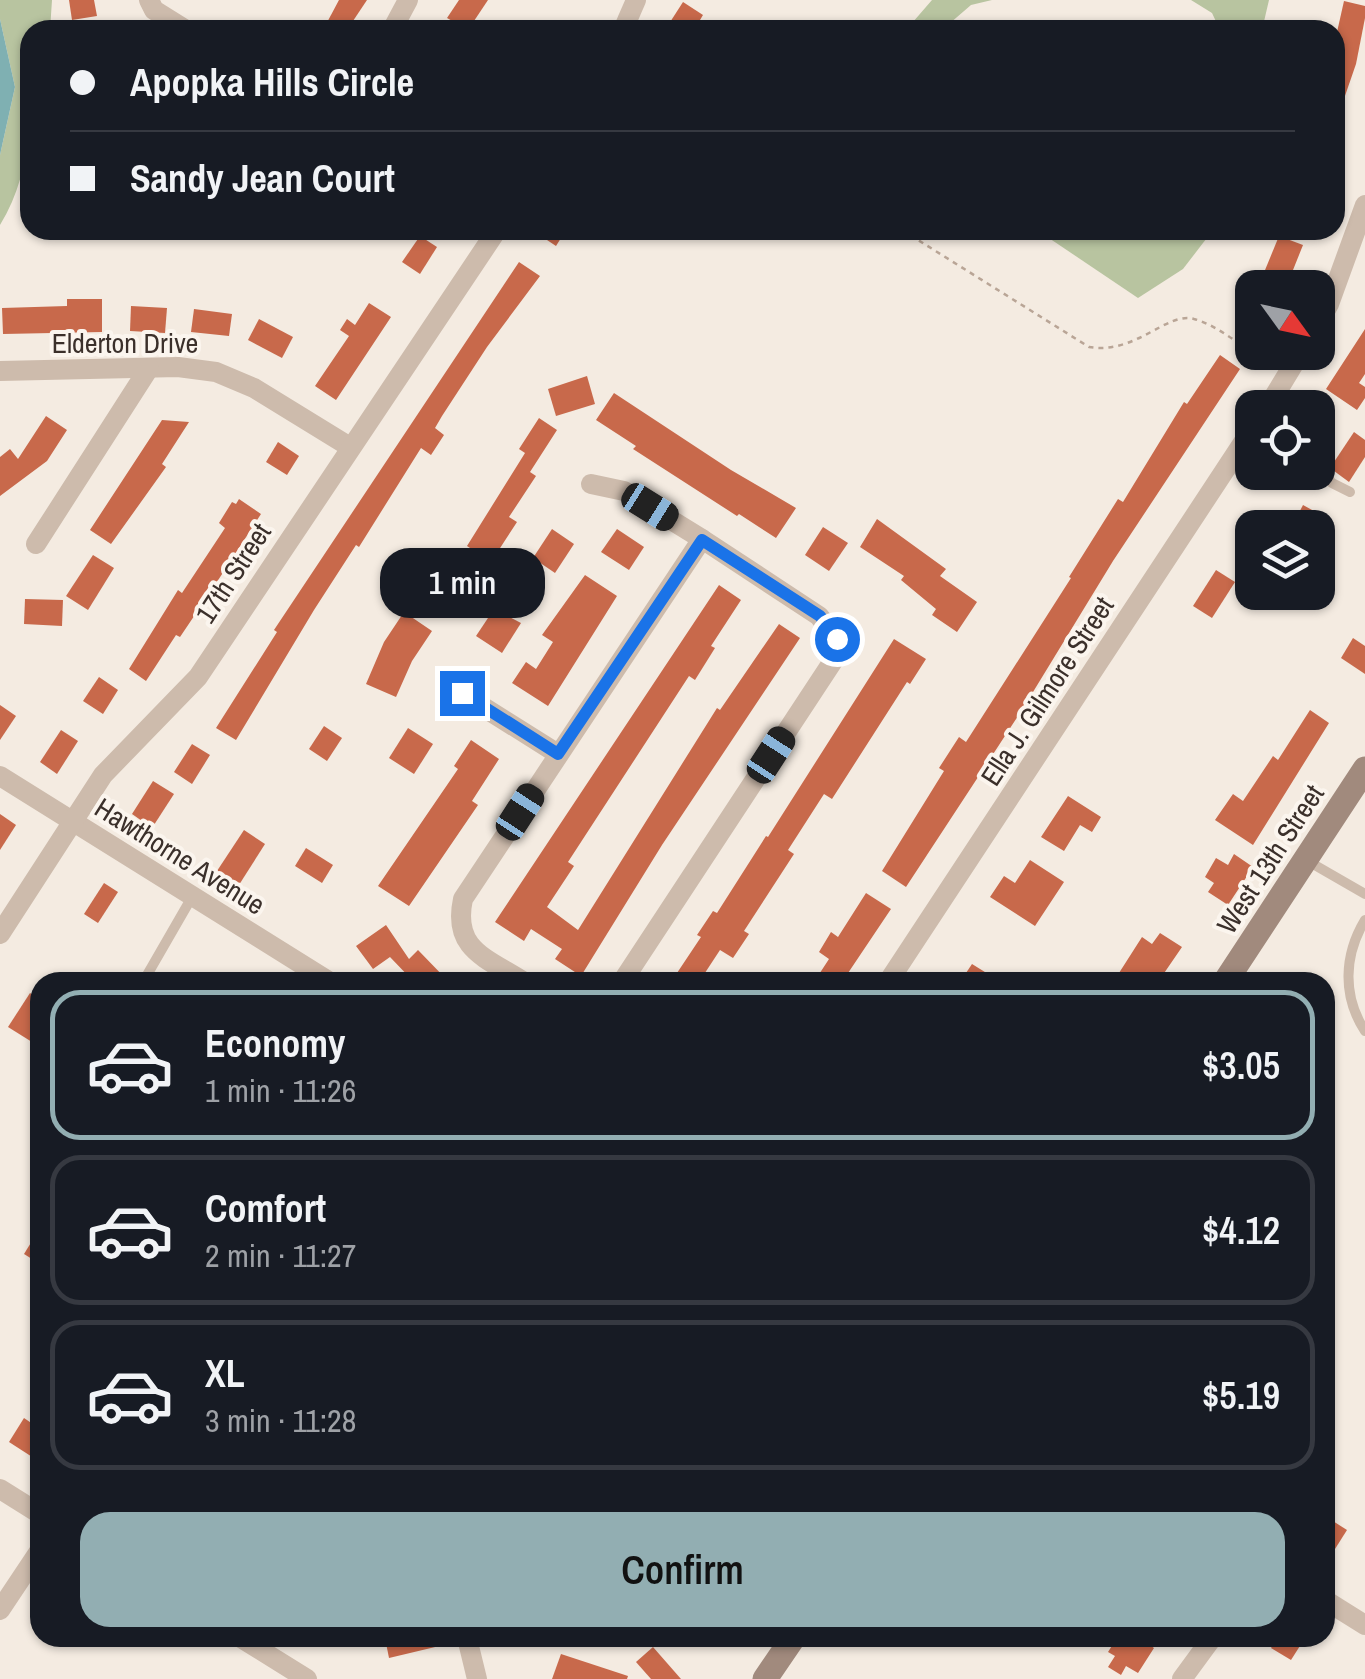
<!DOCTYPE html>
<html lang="en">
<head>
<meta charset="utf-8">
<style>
	:root { --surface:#171b24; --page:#20242c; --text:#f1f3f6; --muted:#9ea1a6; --line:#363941; --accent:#92aeb2 }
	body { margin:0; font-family:"Archivo Narrow",sans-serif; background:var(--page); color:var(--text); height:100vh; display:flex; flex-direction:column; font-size:38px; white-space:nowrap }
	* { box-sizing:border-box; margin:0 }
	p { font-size:32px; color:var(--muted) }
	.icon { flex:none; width:55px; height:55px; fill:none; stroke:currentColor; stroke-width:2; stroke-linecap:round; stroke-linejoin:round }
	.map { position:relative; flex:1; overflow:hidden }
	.drawer { position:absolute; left:30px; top:972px; width:1305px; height:675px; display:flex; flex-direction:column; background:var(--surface); border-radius:30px; box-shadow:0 2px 8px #0004 }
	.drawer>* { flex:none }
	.banner { position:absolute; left:20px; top:20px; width:1325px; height:220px; border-radius:30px; box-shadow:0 2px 8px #0004; display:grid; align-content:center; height:220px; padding:0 50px; background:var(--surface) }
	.needle { width:65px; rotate:123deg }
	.buttons { position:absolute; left:1235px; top:270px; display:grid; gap:20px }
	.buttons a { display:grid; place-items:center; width:100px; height:100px; border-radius:20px; background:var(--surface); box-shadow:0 2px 8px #0004; font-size:50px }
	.end { position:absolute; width:45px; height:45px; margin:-22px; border:12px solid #1a73e8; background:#fff; box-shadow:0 0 0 5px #fff }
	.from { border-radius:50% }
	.bubble { position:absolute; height:70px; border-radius:30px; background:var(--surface); box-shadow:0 2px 8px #0004; font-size:32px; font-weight:600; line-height:70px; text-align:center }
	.car { position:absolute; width:30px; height:60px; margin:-30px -15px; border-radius:12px; box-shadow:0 0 8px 2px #0007; background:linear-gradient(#222 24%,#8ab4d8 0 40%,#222 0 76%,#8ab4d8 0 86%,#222 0) }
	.banner b { display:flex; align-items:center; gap:35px; height:95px; font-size:38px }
	.banner b+b { border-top:2px solid var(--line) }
	.banner i { width:25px; height:25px; background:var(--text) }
	ul { padding:18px 0 0; list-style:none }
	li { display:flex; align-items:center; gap:30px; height:150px; margin:0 20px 15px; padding:0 30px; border:5px solid var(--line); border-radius:30px }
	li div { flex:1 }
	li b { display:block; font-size:38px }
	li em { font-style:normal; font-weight:600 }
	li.active { border-color:var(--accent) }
	li>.icon { width:90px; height:90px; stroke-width:1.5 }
	.primary-button { display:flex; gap:20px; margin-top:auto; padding:20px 50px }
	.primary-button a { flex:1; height:115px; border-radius:30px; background:var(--accent); color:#111; font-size:40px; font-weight:600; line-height:115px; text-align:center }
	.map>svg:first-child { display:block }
	.green { fill:#b8c4a0 }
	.water { fill:#7fb0b2 }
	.building { fill:#c8694b }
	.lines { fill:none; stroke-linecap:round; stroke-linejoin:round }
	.path { stroke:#b9a596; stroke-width:2.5; stroke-dasharray:5 5; stroke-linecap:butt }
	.lane { stroke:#cdbbac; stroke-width:10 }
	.street { stroke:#cdbbac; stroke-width:20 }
	.secondary { stroke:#a18a7d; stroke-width:25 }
	.route { stroke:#1a73e8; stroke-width:12 }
	.labels { text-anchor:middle; stroke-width:8; stroke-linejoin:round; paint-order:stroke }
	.street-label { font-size:28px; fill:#3b302b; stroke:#fbf5ee }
</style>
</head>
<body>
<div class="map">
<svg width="1365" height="1679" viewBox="0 0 1365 1679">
	<rect width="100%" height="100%" fill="#f4ebe1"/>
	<g class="green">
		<path d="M0 0H52L50 30H30C30 97 37 165 0 225V155L15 87 0 19Z"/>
		<polygon points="932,0 992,0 971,5 942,30 906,30"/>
		<polygon points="1191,0 1269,0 1262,30 1220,30 1212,13"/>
		<polygon points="1037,230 1213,230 1183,269 1138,298"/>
	</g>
	<polygon class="water" points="0,19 15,87 0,155"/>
	<g class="building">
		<polygon points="69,0 94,0 97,16 72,20"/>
		<polygon points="339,0 367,0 347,30 323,30"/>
		<polygon points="459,0 488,0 468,30 447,18"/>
		<polygon points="1344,1 1365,6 1365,18 1356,64 1337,119 1335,41"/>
		<polygon points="683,2 703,15 694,30 665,30"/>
		<polygon points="532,230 566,230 556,246"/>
		<polygon points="420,236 437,247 420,274 402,262"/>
		<polygon points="1279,236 1303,245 1287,285 1263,275"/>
		<polygon points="519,262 540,276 487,347 442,416 435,428 444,435 431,455 421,448 359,547 356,545 314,610 236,740 216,728 277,632 274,630"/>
		<polygon points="67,299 102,299 102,332 3,334 2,308 67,306"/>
		<polygon points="1252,300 1252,334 1237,324"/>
		<polygon points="369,303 391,317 336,400 315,386 349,336 340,330 347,319 355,325"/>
		<polygon points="131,306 167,308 165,333 130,331"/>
		<polygon points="194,309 232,314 229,336 191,332"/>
		<polygon points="259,319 293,337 282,358 248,340"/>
		<polygon points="1365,329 1365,374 1359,383 1365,387 1365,398 1357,410 1326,389"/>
		<polygon points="1220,355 1240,369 1113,561 1022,710 906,887 882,871 944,771 939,768 959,737 966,742 1071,578 1069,577 1118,499 1123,502 1184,402 1187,404"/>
		<polygon points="587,376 595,404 556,416 548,389"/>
		<polygon points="614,393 731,470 796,508 776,538 739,514 737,516 633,449 636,446 596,420"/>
		<polygon points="46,416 67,430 47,461 0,496 0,457 10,449 18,459"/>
		<polygon points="539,418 557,430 530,472 536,476 509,517 517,522 491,562 467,546 525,453 519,449"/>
		<polygon points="162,420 189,422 162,464 166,467 111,544 90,530"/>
		<polygon points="1354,432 1365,440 1365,457 1349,482 1330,468"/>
		<polygon points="278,442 299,456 287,475 266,462"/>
		<polygon points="239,499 261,514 213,588 180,637 176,635 146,681 129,669 178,590 182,593 225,528 219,523 232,502 236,504"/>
		<polygon points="1303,505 1323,516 1317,528 1291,528"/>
		<polygon points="877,519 946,569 940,576 977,602 957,632 932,615 936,609 901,580 904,576 860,547"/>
		<polygon points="823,527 848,543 829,571 805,555"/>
		<polygon points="552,529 574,544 555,573 533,558"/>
		<polygon points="617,529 644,547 629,570 601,552"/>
		<polygon points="93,555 114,568 88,610 66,596"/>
		<polygon points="1216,570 1235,582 1212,618 1193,606"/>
		<polygon points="433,571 474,571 474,597 434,597"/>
		<polygon points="585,575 617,596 548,706 512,683 526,662 536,669 553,642 542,635"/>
		<polygon points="719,585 741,600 711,646 715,648 695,680 689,676 568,862 574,866 547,907 578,930 717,708 720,710 779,624 800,638 662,845 581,976 555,959 562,949 531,929 524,941 495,922"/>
		<polygon points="25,599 63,600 62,626 24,624"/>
		<polygon points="494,609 521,623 502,653 476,636"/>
		<polygon points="404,612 432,631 412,661 396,697 366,684 384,642"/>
		<polygon points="1353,638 1365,646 1365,674 1341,658"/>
		<polygon points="894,639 926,659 910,684 907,682 832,799 824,794 788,850 794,854 744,931 749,934 733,958 720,950 699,982 671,982 701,937 697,935 713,911 717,913 766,836 768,837"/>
		<polygon points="99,677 118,690 103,714 83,701"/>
		<polygon points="0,705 16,716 0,740"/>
		<polygon points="1310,710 1329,723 1253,845 1215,820 1233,794 1243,801 1273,756 1278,760"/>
		<polygon points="324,726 342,738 327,761 309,749"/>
		<polygon points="408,728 433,744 414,774 389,758"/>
		<polygon points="61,730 78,741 57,774 40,762"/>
		<polygon points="471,740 499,759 472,801 478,805 409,906 378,886 458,769 454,766"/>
		<polygon points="192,744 210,755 192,784 174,772"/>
		<polygon points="153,781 174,794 152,828 132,814"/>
		<polygon points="1068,796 1101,817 1092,832 1080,825 1064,851 1041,837"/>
		<polygon points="0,814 16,825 0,850"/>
		<polygon points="244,830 265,844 237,888 215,874"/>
		<polygon points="306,848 333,865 322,883 295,866"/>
		<polygon points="1234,854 1253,867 1228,905 1208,892 1214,883 1205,877 1216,858 1228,865"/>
		<polygon points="1030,860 1064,882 1035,926 990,897 1004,876 1015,883"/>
		<polygon points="104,883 118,892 98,923 84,914"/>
		<polygon points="866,893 891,909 842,982 814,982 829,959 819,952 831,932 838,937"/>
		<polygon points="386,925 409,959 418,950 449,982 414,982 390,957 373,969 356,946"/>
		<polygon points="1160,933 1182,947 1158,982 1134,982 1119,973 1142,937 1152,944"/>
		<polygon points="972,964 1001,982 960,982"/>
		<polygon points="30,993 40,999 40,1047 8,1027"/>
		<polygon points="40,1228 40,1264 24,1254"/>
		<polygon points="24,1418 40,1429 40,1462 9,1442"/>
		<polygon points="1325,1516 1347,1530 1335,1549 1325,1543"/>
		<polygon points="385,1638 451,1638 452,1643 389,1658"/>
		<polygon points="1117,1638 1126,1638 1137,1644 1140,1638 1154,1648 1138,1673 1126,1666 1121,1675 1108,1667 1115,1656 1108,1652"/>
		<polygon points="1277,1638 1305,1638 1291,1660 1271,1648"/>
		<polygon points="653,1647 681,1679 651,1679 636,1662"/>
		<polygon points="561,1654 628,1676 627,1679 552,1679"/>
	</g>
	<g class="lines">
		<path class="path" d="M902 230 1089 347C1136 355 1167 311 1194 319 1220 326 1246 350 1269 365"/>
		<g class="lane">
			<polyline points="1318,468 1332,483 1350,492"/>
			<polyline points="1306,860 1365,894"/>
			<path d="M1365 920C1344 955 1342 996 1365 1031"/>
			<polyline points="143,982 192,897"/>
		</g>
		<g class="street">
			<polyline points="149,0 154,10 186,30"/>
			<polyline points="392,30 408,0"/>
			<polyline points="623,30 636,0"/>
			<polyline points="1318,324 1329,304 1365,205"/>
			<polyline points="0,371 178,367 216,372 254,388 350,447"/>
			<polyline points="1267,408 1301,352"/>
			<polyline points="591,484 624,491 702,539"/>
			<polyline points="36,544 149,368"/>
			<polyline points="461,693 558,754"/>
			<polyline points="0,776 330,982"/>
			<polyline points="0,934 103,775 198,677 497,230"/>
			<path d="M524 982C487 958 452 950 463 899L702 539 819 616 837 639 835 658 622 982"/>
			<polyline points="888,982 1252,429"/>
			<polyline points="0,1489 40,1514"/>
			<polyline points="1325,1600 1365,1625"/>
			<polyline points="0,1610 40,1550"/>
			<polyline points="241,1638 307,1679"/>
			<polyline points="467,1638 477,1679"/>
			<polyline points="1182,1679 1212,1638"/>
		</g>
		<g class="secondary">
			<polyline points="1225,982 1365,769"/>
			<polyline points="765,1679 793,1638"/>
		</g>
	</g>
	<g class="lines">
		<polyline class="route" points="462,693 558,754 702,540 820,616 837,639"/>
	</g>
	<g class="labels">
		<g class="street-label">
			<text x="125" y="353">Elderton Drive</text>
			<text transform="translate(233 573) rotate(-57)" y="10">17th Street</text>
			<text transform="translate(1047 691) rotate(-57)" y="10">Ella J. Gilmore Street</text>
			<text transform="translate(180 856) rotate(32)" y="10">Hawthorne Avenue</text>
			<text transform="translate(1270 859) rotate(-57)" y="10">West 13th Street</text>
		</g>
	</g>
</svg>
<div class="buttons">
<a><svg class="needle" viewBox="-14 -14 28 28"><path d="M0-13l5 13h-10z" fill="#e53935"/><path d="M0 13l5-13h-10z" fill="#9ea1a6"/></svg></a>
<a><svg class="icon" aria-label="locate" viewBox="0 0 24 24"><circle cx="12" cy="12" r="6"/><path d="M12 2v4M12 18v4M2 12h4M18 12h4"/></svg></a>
<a><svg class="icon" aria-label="layers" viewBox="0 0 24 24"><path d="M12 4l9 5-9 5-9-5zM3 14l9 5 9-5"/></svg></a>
</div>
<i class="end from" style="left:837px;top:639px"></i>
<i class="end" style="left:462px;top:693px"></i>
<div class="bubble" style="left:380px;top:548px;width:165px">1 min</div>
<i class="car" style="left:650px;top:507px;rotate:122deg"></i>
<i class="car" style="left:771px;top:755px;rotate:33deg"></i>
<i class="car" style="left:520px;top:812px;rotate:33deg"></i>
<div class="banner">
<b><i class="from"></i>Apopka Hills Circle</b>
<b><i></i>Sandy Jean Court</b>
</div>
<section class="drawer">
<ul>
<li class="active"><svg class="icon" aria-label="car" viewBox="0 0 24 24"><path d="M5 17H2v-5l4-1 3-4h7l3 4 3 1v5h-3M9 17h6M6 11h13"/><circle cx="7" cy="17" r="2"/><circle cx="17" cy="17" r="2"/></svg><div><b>Economy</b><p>1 min · 11:26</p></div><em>$3.05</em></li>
<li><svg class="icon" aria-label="car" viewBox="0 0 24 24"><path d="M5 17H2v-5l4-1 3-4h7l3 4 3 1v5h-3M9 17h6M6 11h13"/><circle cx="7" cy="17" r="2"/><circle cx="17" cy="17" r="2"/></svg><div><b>Comfort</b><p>2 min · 11:27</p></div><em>$4.12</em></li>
<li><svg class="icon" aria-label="car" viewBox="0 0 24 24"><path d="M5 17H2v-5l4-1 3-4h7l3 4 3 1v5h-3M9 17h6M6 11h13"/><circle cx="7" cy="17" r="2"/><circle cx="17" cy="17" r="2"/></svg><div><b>XL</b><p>3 min · 11:28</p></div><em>$5.19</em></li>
</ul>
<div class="primary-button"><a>Confirm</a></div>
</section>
</div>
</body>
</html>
